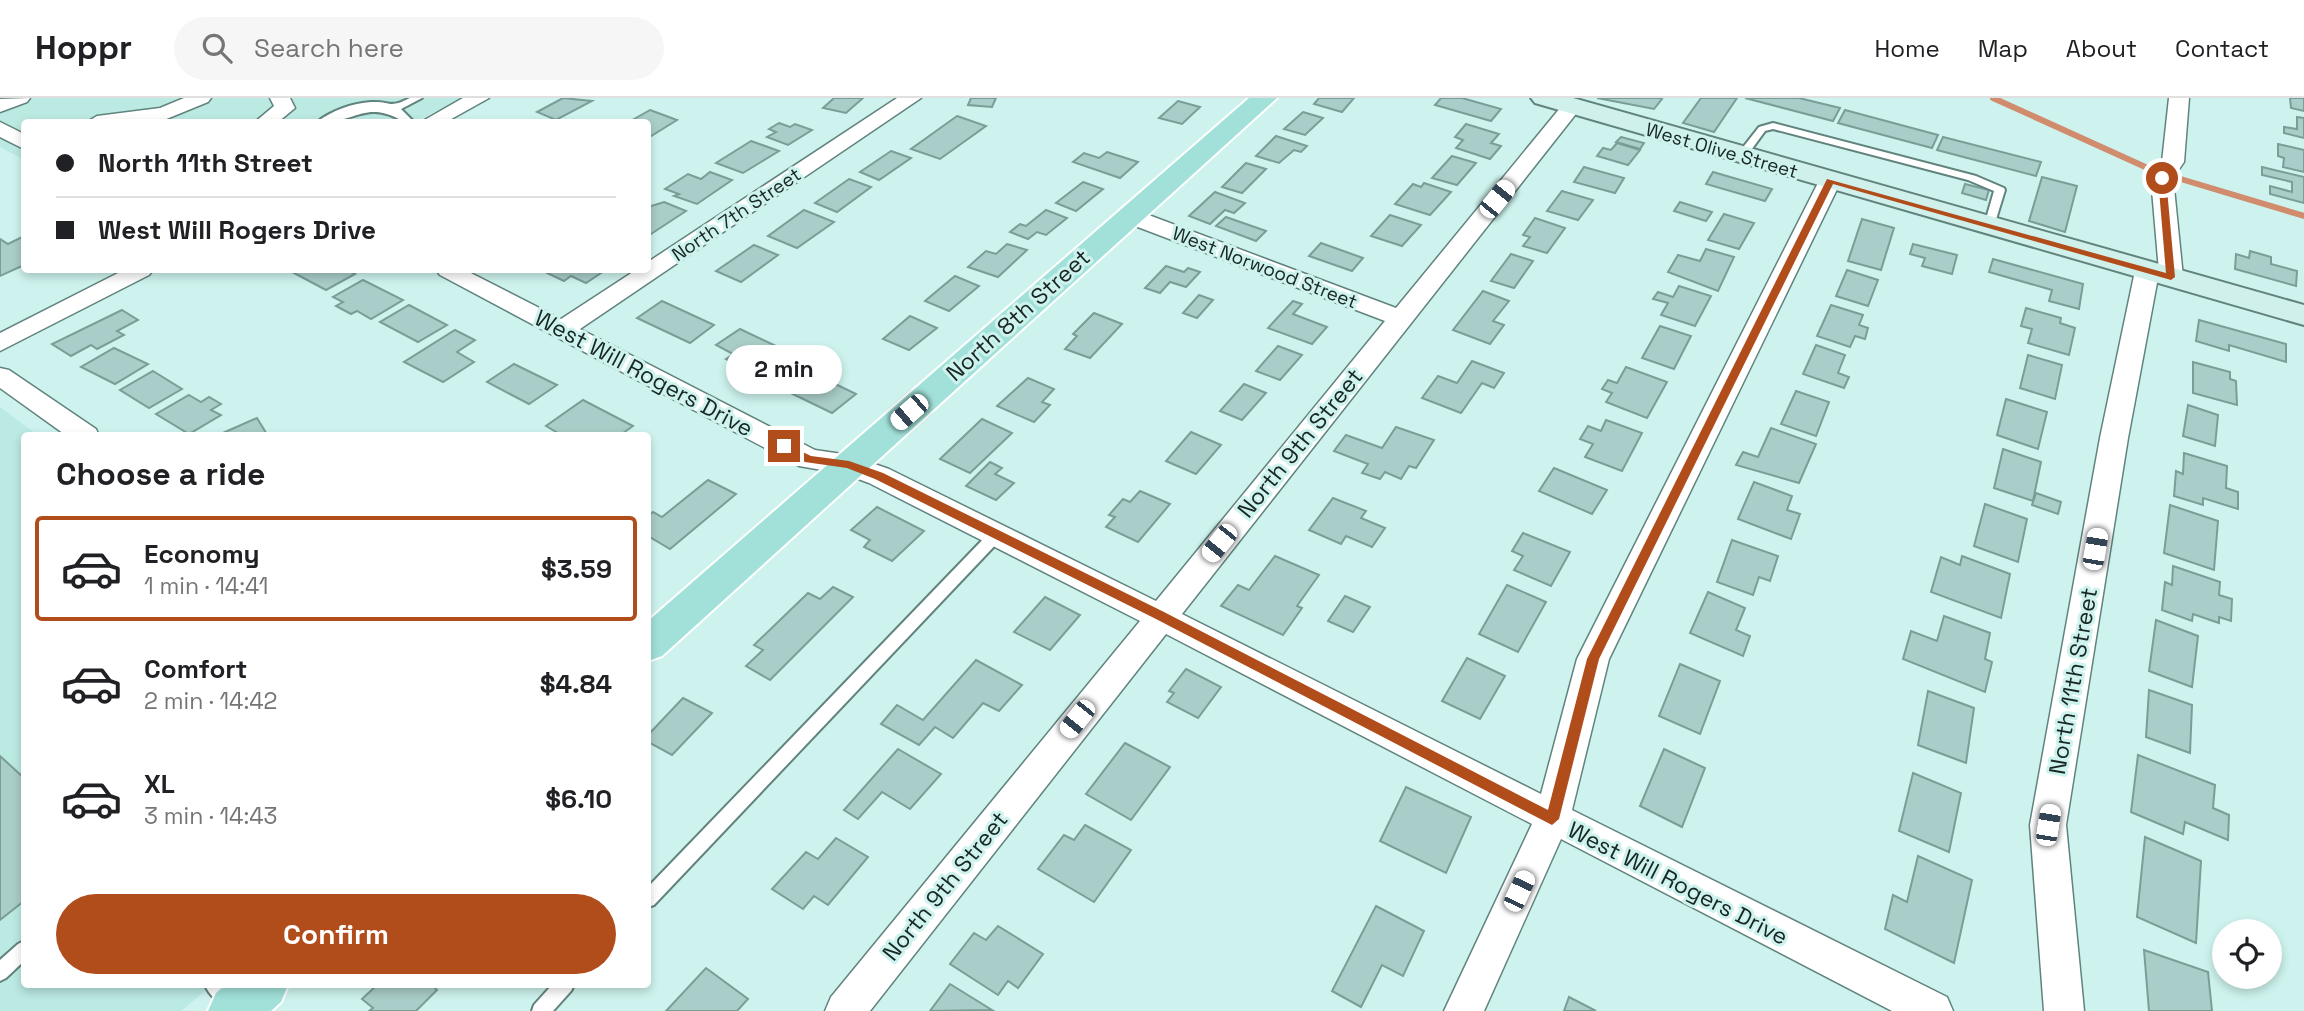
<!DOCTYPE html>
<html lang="en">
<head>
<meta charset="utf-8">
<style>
	:root { --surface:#fff; --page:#f6f6f6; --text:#202124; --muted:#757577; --line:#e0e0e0; --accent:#b14d1b }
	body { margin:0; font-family:"Space Grotesk",sans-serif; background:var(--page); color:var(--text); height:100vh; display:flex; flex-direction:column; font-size:26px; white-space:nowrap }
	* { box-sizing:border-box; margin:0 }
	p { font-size:23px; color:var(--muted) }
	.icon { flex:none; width:38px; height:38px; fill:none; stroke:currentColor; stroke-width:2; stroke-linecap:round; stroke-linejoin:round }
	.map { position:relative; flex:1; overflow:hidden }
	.side { position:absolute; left:21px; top:334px; width:630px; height:556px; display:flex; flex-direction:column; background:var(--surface); border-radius:7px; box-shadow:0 4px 10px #0003 }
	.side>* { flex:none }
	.banner { position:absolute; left:21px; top:21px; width:630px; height:154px; border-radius:7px; box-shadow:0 4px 10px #0003; display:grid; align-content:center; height:154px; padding:0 35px; background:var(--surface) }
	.buttons { position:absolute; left:2212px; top:821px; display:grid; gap:14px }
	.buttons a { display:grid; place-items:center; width:70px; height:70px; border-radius:50%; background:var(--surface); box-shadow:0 4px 10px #0003; font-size:35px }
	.end { position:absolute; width:32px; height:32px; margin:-16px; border:9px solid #b14d1b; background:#fff; box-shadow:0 0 0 4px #fff }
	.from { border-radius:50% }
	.bubble { position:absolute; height:49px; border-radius:24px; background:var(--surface); box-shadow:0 4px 10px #0003; font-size:23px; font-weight:800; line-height:49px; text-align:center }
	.car { position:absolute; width:21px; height:42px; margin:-21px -10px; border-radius:9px; box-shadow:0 0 5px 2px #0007; background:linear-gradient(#fff 24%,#345 0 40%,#fff 0 76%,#345 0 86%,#fff 0) }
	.banner b { display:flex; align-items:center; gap:24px; height:66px; font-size:26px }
	.banner b+b { border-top:2px solid var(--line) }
	.banner i { width:18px; height:18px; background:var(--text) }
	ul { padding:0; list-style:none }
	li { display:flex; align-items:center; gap:21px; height:105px; margin:0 14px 10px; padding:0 21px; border:4px solid transparent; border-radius:7px }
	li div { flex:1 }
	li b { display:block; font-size:26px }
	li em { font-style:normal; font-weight:800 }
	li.selected { border-color:var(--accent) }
	li>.icon { width:63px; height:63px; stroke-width:1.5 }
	h2 { padding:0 35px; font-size:32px; line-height:84px }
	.action { display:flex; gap:14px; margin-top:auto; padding:14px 35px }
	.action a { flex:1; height:80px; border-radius:42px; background:var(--accent); color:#fff; font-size:28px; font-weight:800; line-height:80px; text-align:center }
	header { display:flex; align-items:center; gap:42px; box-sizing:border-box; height:98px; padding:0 35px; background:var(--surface); border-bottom:2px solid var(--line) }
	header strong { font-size:33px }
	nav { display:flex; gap:38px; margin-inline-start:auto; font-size:24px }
	.search { width:490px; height:63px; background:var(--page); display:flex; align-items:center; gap:18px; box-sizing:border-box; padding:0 24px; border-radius:38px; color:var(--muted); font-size:26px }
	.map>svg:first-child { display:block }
	.built { fill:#bbeae3 }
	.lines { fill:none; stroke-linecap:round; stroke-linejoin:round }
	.stream { stroke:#d18b6d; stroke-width:6 }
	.building { fill:#a9cdc8; stroke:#7a9d98; stroke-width:2 }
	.lane-casing { stroke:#61837e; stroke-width:4 }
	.street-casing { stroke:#61837e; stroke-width:3 }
	.secondary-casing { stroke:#61837e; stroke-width:4 }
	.primary-casing { stroke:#fff; stroke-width:4 }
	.lane { fill:#fff; fill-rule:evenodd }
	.street { fill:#fff; fill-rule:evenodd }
	.secondary { fill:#d0f0ec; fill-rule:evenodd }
	.primary { fill:#a1e1d9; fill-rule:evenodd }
	.route { fill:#b14d1b }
	.labels { text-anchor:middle; stroke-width:6; stroke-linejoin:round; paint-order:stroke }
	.far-street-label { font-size:19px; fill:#182624; stroke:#cef3ee }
	.street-label { font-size:23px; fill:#182624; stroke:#cef3ee }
</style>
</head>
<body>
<header>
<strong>Hoppr</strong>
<div class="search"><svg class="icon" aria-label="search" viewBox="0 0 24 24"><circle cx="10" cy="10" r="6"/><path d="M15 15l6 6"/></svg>Search here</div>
<nav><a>Home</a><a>Map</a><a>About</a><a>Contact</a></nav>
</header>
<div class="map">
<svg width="2304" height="913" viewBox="0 0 2304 913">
	<rect width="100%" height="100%" fill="#cef3ee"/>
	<g class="built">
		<polygon points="23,0 463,0 414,24 24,24 24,62 0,49 0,9"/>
		<polygon points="0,309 39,338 24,338 24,887 212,887 181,913 0,913"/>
	</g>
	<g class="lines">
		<g class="stream">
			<polyline points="1993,0 2152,72"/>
			<polyline points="2174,79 2304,118"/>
		</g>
	</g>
	<g class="building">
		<polygon points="563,0 592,3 556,22 537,14"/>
		<polygon points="834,0 863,0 846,15 823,10"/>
		<polygon points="971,0 996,0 992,9 968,7"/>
		<polygon points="1319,0 1354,0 1342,14 1314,6"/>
		<polygon points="1441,0 1462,0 1501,11 1491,23 1435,7"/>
		<polygon points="1597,0 1659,0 1662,1 1654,11"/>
		<polygon points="1701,0 1737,0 1714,34 1683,25"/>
		<polygon points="1745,0 1799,0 1840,10 1833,23"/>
		<polygon points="2290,0 2304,0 2304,13 2291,10"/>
		<polygon points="1178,3 1200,9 1182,26 1159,20"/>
		<polygon points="650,12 677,22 648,40 648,24 629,24"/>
		<polygon points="1845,12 1938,37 1932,50 1838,25"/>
		<polygon points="1303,14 1323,20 1305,37 1284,31"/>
		<polygon points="957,18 986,28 940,61 911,51"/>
		<polygon points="2297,19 2304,20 2304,40 2284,35 2284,29 2297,31"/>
		<polygon points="779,25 790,29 795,26 812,32 788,47 767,39 776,34 769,31"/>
		<polygon points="1466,26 1499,36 1491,45 1501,48 1490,61 1456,50 1463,42 1455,39"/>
		<polygon points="1276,38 1307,48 1301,54 1294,52 1279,65 1256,58"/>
		<polygon points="1621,39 1644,45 1640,51 1616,44"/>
		<polygon points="1943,39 2041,64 2036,78 1937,52"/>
		<polygon points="751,43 779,53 743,75 716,65"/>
		<polygon points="1617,45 1640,52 1628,67 1597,58 1603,50 1611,52"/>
		<polygon points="2278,46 2304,52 2304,74 2283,69 2284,60 2278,58"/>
		<polygon points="891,53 911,60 879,82 860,74"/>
		<polygon points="1107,54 1138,64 1120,80 1073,64 1084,55 1099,60"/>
		<polygon points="1452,58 1476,65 1457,87 1432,80"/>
		<polygon points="1246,65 1266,71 1242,95 1222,89"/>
		<polygon points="1584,69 1624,80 1615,95 1574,84"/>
		<polygon points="2262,69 2304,79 2304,105 2270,96 2270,88 2292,94 2292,84 2262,77"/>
		<polygon points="710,74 732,82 697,106 674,98 679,96 665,91 688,76 701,81"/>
		<polygon points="1713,74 1772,91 1765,103 1706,86"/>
		<polygon points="2042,79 2077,88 2065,134 2029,123"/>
		<polygon points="849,81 871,89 837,114 815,105"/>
		<polygon points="1083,84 1103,91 1076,113 1056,105"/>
		<polygon points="1424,85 1451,94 1430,117 1395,106 1413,86 1421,89"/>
		<polygon points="1965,86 1989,92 1986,102 1962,95"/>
		<polygon points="1562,93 1593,102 1578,122 1547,113"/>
		<polygon points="1215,94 1245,105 1234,115 1225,112 1210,126 1189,118"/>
		<polygon points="664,104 686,113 648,138 648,109"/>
		<polygon points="1680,104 1712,114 1706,123 1674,113"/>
		<polygon points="804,112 834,124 797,150 768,138"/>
		<polygon points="1046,112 1067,120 1046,137 1037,134 1028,141 1010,134 1020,126 1026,128"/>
		<polygon points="1724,116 1754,125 1739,151 1708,142"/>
		<polygon points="1390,117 1421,127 1402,148 1371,138"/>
		<polygon points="1226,119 1266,133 1256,143 1216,128"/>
		<polygon points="1535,120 1565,130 1547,155 1523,148 1530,139 1523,137"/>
		<polygon points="1862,121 1894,130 1881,172 1848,163"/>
		<polygon points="24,138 24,167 0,178 0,141 8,146"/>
		<polygon points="1321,145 1363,160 1352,173 1309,158"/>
		<polygon points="1007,146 1027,152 998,179 968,169 986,153 996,156"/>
		<polygon points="1913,146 1957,157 1952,176 1922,168 1925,160 1910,156"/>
		<polygon points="754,147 778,157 741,184 716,173"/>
		<polygon points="1706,151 1734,159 1718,193 1668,174 1678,157 1700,163"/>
		<polygon points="2250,153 2271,159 2271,166 2297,173 2296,188 2235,171 2236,156 2249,160"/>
		<polygon points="1511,156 1533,163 1514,190 1491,183"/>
		<polygon points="1993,161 2083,186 2079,211 2049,203 2052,192 1989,174"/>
		<polygon points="1166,168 1184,174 1188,170 1200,174 1186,189 1170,184 1160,195 1145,190"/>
		<polygon points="300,172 347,172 355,176 326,192 294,175"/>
		<polygon points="552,172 600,172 604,173 586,185 571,178 564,183 547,175"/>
		<polygon points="1847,172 1878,182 1868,208 1836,198"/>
		<polygon points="955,178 979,188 949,213 925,203"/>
		<polygon points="363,182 403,202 371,221 357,213 351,216 336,208 343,204 333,199"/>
		<polygon points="1679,188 1711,198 1695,228 1661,217 1668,205 1653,201 1658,194 1673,199"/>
		<polygon points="1483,193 1509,203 1493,223 1504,227 1490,246 1453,232"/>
		<polygon points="1199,197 1213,202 1197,220 1183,215"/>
		<polygon points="662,203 714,227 690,245 637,220"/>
		<polygon points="1293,203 1302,206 1293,216 1327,229 1312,246 1268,230"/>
		<polygon points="409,207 447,227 418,244 380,224"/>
		<polygon points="1831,207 1863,217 1859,227 1868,230 1865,241 1855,238 1850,249 1817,238"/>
		<polygon points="2026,210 2061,220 2060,225 2075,230 2069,257 2028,245 2032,231 2021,228"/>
		<polygon points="122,212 138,222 117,233 124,237 97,251 91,247 71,258 52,246"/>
		<polygon points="1094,215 1122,226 1090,260 1065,251 1077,238 1073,236"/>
		<polygon points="910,218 937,230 909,252 883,241"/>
		<polygon points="2199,222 2286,246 2286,264 2229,247 2229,253 2196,243"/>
		<polygon points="1660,228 1691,238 1674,271 1642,260"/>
		<polygon points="740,231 778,249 747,271 726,261 733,256 716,247"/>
		<polygon points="455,232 475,242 457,254 474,264 443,284 404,264"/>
		<polygon points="1816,247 1845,257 1838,275 1849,279 1844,290 1803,276"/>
		<polygon points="1278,248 1302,257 1280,282 1256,273"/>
		<polygon points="114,250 148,266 115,286 81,269"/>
		<polygon points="2028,257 2062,267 2055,301 2020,290"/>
		<polygon points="1472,263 1504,275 1494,290 1482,285 1461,315 1422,300 1438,278 1457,285"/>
		<polygon points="795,264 809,270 814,267 833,276 827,282 856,296 832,315 768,284"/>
		<polygon points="2193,264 2230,274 2230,281 2236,283 2237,307 2193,295"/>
		<polygon points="514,266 557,287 529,306 487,284"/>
		<polygon points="1626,269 1667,284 1647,320 1606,304 1612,295 1602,291 1608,282 1617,285"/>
		<polygon points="153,273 182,291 149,310 120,292"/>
		<polygon points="1028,280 1054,291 1042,304 1050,307 1034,324 997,308"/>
		<polygon points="1244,286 1266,295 1242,322 1220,313"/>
		<polygon points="1796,293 1829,304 1816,338 1781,326"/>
		<polygon points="189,297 201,304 209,299 221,306 211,312 221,317 189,336 156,316"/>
		<polygon points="2006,301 2047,314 2038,351 1997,337"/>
		<polygon points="583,302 633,328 619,338 563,338 546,328"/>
		<polygon points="2188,307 2218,317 2215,348 2183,338"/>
		<polygon points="257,320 268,338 216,338"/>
		<polygon points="982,321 1012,335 970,375 940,361"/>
		<polygon points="1606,322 1642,335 1622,373 1585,359 1593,346 1580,341 1588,328 1601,333"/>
		<polygon points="1396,329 1434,342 1416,370 1409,368 1401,381 1385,374 1380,381 1362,375 1368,366 1334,353 1346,337 1382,350"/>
		<polygon points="1771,330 1816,346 1799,385 1736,367 1743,354 1758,359"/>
		<polygon points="1191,334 1221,347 1196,376 1166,363"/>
		<polygon points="2003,351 2041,364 2033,403 1994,390"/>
		<polygon points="2184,355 2227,368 2226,390 2238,394 2238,411 2203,400 2203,407 2174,398 2176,373 2183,376"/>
		<polygon points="990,364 1002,370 995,376 1014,385 996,402 966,388"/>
		<polygon points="1554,370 1607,392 1592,416 1539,393"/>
		<polygon points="708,382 736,396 670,451 648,438 648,418 653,414 662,419"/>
		<polygon points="1754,384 1792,398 1787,412 1800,416 1791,441 1738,421"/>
		<polygon points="1140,393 1170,406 1138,444 1106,429 1115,419 1109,417 1123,401 1130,404"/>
		<polygon points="2036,395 2061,404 2058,416 2032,407"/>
		<polygon points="1333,400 1366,413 1361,420 1385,430 1372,449 1346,438 1341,446 1309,432"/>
		<polygon points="1985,406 2027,421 2018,464 1974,448"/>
		<polygon points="2170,407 2218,423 2214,472 2164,455"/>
		<polygon points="877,409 924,433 892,463 864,449 870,442 851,432"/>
		<polygon points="1523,435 1570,454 1551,488 1514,472 1523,458 1512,453"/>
		<polygon points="1732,442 1778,458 1770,483 1759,479 1753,497 1717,484"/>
		<polygon points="1275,458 1319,477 1297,508 1302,510 1283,537 1221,508 1238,487 1249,492"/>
		<polygon points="1962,458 2010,476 2001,520 1931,494 1941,459 1960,467"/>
		<polygon points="2173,468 2220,484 2219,497 2232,501 2231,523 2219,519 2219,525 2193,516 2192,523 2162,512 2165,484 2172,487"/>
		<polygon points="1507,487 1546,504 1518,554 1479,536"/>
		<polygon points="833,489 853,499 770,582 746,568 763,552 754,547 808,495 820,501"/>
		<polygon points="1708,494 1745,510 1736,532 1750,538 1743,558 1690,535"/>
		<polygon points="1345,498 1370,509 1353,534 1328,523"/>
		<polygon points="1045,499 1080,517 1050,552 1014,534"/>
		<polygon points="1944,518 1990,535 1985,561 1992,564 1985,594 1903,561 1911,533 1937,543"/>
		<polygon points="2156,522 2198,538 2192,589 2149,573"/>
		<polygon points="1467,560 1505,578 1480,621 1442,603"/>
		<polygon points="976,562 1022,587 999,613 983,605 953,640 935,629 919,647 881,626 897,607 923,622"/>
		<polygon points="1680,566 1720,583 1700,636 1659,618"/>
		<polygon points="1186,571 1221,589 1198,620 1167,604 1174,595 1169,593"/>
		<polygon points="2149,592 2192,607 2190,655 2146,639"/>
		<polygon points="1928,593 1974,610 1966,665 1918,647"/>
		<polygon points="683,600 712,615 672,657 648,644 648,637"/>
		<polygon points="1125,645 1170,669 1131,722 1086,696"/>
		<polygon points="898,651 941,676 910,711 882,694 858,721 844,712"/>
		<polygon points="1664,651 1705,670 1682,729 1640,708"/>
		<polygon points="2138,657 2215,687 2213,710 2229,717 2228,742 2185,724 2183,736 2131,714"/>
		<polygon points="0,658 24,680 24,803 0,822"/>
		<polygon points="1913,675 1961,695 1949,754 1899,733"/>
		<polygon points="1406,689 1471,719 1446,775 1380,743"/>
		<polygon points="1085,727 1131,752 1094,804 1038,771 1064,737 1074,742"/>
		<polygon points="2145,739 2201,763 2196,845 2137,819"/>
		<polygon points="836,740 868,759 828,807 814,798 803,811 772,791 806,754 818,761"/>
		<polygon points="1918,758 1972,782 1954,865 1885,831 1893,797 1907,804"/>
		<polygon points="1376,808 1424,833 1403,878 1382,867 1361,909 1332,893"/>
		<polygon points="998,828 1043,856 1018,890 1008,883 998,897 950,866 974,835 986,842"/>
		<polygon points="2144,852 2208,874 2212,913 2149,913"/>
		<polygon points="706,870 748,901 737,913 666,913"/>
		<polygon points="950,886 992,912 930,913"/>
		<polygon points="377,887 432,887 437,892 416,913 369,913 373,910 362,901"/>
		<polygon points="1569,899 1596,913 1564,913"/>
	</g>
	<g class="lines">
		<defs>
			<g id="lane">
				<path d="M410 0H422L401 11 414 24H404C365 0 354 27 317 24 331 13 353 5 371 4 392 3 388 11 410 0Z"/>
				<polygon points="1773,25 1976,78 2004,90 2005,92 1994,128 1989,131 1984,128 1994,93 1968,82 1773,31 1765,33 1746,59 1738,59 1737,57 1759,29"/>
				<polygon points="997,431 1002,432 1004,436 1002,440 654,807 648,809 648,789 992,432"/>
				<polygon points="24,843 24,863 6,880 0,883 0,862 18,846"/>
				<path d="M205 887C221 887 235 886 242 903L240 909 233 912C222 908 209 898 205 887Z"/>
				<polygon points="552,887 574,887 571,893 553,913 532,913 534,907"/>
			</g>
			<g id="street">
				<polygon points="30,0 27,4 0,14 0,1"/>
				<polygon points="184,0 211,0 208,4 164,22 87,24 97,18 160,10"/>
				<polygon points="270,0 290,0 295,10 278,24 255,24 274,8"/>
				<polygon points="463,0 489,0 446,24 421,24"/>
				<polygon points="897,0 921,0 580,231 815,352 849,357 889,371 1156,503 1385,223 1122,123 1119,118 1122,113 1138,113 1396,210 1565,4 1579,4 1582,8 1579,12 1182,516 1541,696 1577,561 1819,83 1830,76 1838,78 1841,83 1609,561 1572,712 1947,899 1953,913 1892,913 1561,741 1484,913 1444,913 1532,726 1166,536 870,913 825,913 831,899 1140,523 869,385 845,376 799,368 440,177 436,172 465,172 561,221 636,172 648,172 648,164"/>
				<polygon points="2169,0 2189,0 2184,64 2173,80 2183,179 2179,184 2163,184 2159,174 2128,340 2066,727 2084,913 2044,913 2030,727 2100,340 2135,173 2139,168 2147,166 2159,173 2151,80 2162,64"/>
				<polygon points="0,24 24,36 24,51 0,39"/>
				<polygon points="124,172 153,172 149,177 0,253 0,235"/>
				<polygon points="0,270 9,272 96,331 99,338 67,338 0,290"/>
			</g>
			<polygon id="secondary" points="1531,0 1573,0 2304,207 2304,227 1535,5"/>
			<g id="primary">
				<polygon points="1249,0 1277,0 662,558 648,563 648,523"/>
				<polygon points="225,887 288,887 281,904 271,913 208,913 216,895"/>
			</g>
		</defs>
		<use href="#lane" class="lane-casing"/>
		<use href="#street" class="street-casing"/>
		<use href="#secondary" class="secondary-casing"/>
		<use href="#primary" class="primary-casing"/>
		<use href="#lane" class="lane"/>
		<use href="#street" class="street"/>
		<use href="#secondary" class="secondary"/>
		<use href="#primary" class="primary"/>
	</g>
	<polygon class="route" points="2162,78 2166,80 2175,179 2171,182 1833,86 1599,561 1559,721 1552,727 1156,521 875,381 847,370 805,364 779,348 784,345 811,358 849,363 883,375 1164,514 1548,712 1587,561 1827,81 2166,175 2158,80"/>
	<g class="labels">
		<g class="far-street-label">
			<text transform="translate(1722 52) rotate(16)" y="7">West Olive Street</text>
			<text transform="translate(736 116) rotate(-34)" y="7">North 7th Street</text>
			<text transform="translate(1265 169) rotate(21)" y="7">West Norwood Street</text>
		</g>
		<g class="street-label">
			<text transform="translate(1018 217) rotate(-42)" y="8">North 8th Street</text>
			<text transform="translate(644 275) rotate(28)" y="8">West Will Rogers Drive</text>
			<text transform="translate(1300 345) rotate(-51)" y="8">North 9th Street</text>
			<text transform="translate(2073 583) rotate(-80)" y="8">North 11th Street</text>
			<text transform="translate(1678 785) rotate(27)" y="8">West Will Rogers Drive</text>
			<text transform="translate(945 788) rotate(-51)" y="8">North 9th Street</text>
		</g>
	</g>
</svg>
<div class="buttons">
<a><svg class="icon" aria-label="locate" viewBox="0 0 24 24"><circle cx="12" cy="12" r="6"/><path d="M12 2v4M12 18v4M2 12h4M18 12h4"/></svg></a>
</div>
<i class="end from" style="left:2162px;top:80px"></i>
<i class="end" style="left:784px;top:348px"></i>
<div class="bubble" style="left:726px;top:247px;width:116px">2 min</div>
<i class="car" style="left:1497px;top:101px;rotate:39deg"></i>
<i class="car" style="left:909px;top:314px;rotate:229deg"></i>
<i class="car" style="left:1219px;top:445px;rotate:219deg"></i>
<i class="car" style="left:2095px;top:451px;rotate:10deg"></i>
<i class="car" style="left:1077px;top:621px;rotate:219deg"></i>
<i class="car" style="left:2048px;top:727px;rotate:9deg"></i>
<i class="car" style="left:1519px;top:793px;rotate:25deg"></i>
<div class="banner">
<b><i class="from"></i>North 11th Street</b>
<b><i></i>West Will Rogers Drive</b>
</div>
<section class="side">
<h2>Choose a ride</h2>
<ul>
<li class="selected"><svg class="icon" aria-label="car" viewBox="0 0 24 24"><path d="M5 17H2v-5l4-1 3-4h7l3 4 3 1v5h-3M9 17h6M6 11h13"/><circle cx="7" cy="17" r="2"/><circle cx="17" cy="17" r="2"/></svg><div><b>Economy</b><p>1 min · 14:41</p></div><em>$3.59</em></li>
<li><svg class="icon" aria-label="car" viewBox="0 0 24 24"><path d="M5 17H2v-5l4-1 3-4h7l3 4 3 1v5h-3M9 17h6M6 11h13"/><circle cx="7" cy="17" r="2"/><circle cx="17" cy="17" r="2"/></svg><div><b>Comfort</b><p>2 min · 14:42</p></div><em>$4.84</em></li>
<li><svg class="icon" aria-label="car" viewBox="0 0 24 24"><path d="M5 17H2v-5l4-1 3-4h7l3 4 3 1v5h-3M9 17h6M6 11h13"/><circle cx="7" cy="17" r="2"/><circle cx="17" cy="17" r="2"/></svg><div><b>XL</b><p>3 min · 14:43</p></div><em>$6.10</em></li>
</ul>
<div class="action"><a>Confirm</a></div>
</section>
</div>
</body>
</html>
